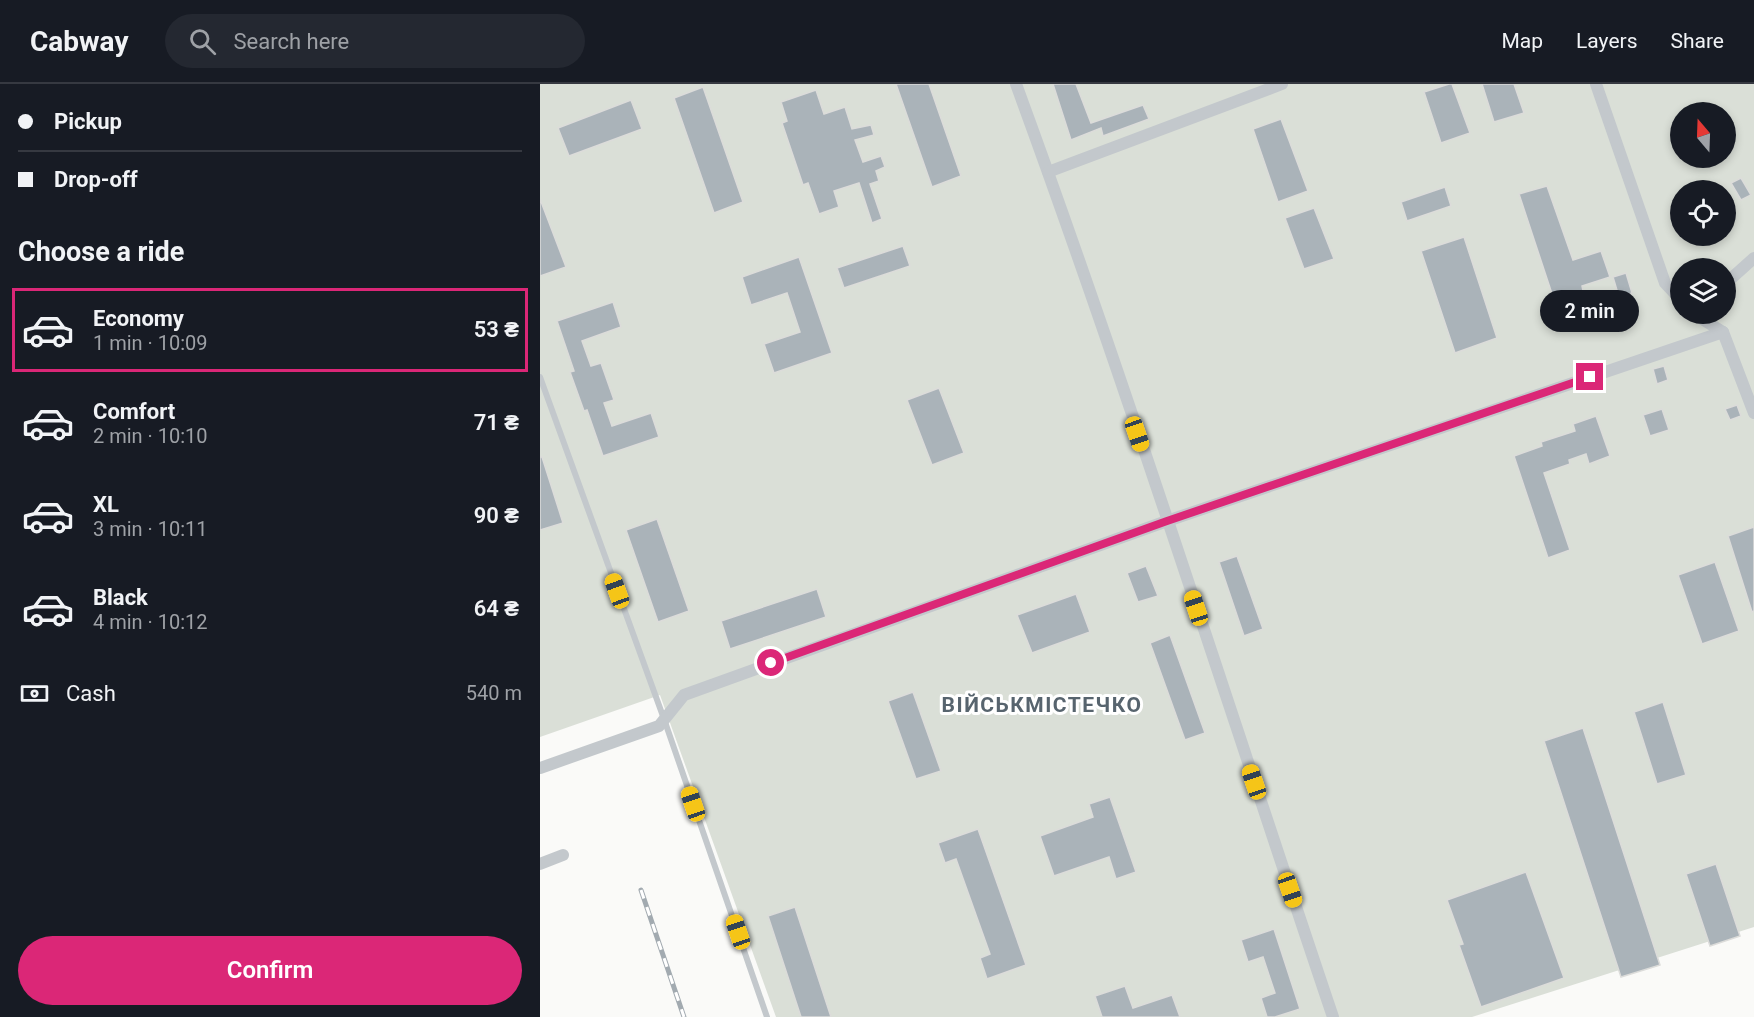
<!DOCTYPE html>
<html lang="en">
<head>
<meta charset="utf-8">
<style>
	:root { --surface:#171b24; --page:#242831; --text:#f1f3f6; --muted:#9ea1a6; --line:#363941; --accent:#db2777 }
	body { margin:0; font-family:Roboto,sans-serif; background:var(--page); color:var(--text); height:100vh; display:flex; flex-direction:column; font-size:22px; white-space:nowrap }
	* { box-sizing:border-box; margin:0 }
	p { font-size:20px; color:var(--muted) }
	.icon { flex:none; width:33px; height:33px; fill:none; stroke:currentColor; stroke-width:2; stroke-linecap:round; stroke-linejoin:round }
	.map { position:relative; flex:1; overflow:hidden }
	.details { display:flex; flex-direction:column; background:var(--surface); width:540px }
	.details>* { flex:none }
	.banner { display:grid; align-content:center; height:132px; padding:0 18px; background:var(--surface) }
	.needle { width:39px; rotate:341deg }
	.fabs { position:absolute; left:1130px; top:18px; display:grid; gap:12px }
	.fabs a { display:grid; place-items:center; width:66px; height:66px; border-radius:50%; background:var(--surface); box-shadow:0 3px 9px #0003; font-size:30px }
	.end { position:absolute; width:27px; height:27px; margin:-14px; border:8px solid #db2777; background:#fff; box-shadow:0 0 0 3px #fff }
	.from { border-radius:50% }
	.bubble { position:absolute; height:42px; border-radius:21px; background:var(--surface); box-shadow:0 3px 9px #0003; font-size:20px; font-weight:600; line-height:42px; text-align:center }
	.car { position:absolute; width:18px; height:36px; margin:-18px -9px; border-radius:8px; box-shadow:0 0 4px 2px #0007; background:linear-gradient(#f5c518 24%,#345 0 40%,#f5c518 0 76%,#345 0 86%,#f5c518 0) }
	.banner b { display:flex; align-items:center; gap:21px; height:57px; font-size:22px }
	.banner b+b { border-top:2px solid var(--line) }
	.banner i { width:15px; height:15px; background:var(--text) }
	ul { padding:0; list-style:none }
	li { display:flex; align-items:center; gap:18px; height:84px; margin:0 12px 9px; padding:0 6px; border:3px solid transparent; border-radius:0px }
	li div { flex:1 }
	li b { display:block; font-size:22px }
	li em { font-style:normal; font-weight:600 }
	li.on { border-color:var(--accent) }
	li>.icon { width:54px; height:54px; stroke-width:1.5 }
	h2 { padding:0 18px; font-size:27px; line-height:72px }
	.pay { display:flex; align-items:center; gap:15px; height:66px; padding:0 18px; font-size:22px }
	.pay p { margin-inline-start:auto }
	.primary-button { display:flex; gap:12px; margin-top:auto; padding:12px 18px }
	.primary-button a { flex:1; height:69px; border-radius:36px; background:var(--accent); color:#fff; font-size:24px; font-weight:600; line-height:69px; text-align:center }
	header { display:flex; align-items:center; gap:36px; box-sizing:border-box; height:84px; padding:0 30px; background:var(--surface); border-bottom:2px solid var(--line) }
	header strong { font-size:28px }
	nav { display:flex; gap:33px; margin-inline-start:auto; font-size:21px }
	.search { width:420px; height:54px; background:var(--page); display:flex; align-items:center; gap:15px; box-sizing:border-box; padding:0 21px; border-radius:33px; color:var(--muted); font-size:22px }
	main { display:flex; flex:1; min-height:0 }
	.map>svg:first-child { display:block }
	.green { fill:#dadfd7; fill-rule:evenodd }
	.building { fill:#aab3b9; stroke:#dcdcda; stroke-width:1.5 }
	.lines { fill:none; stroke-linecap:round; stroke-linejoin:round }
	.lane { stroke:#c3c8cc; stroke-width:6 }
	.street { stroke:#c3c8cc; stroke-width:12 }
	.rail-casing { stroke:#a2aab0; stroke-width:5 }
	.rail { stroke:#fff; stroke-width:3; stroke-dasharray:9; stroke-linecap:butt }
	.route { stroke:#db2777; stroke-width:8 }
	.labels { text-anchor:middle; stroke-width:6; stroke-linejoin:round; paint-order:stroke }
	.district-label { font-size:21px; font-weight:bold; letter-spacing:1.5px; fill:#57646e; stroke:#fff }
</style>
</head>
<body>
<header>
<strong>Cabway</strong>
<div class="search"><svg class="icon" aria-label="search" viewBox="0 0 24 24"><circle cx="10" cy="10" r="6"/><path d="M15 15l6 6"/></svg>Search here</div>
<nav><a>Map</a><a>Layers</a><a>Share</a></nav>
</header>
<main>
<section class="details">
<div class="banner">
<b><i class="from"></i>Pickup</b>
<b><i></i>Drop-off</b>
</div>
<h2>Choose a ride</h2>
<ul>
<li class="on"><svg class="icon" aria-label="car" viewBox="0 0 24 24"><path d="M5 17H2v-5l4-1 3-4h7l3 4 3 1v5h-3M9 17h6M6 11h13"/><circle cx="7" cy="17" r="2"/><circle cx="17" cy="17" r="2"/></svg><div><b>Economy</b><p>1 min · 10:09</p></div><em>53 ₴</em></li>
<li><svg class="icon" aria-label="car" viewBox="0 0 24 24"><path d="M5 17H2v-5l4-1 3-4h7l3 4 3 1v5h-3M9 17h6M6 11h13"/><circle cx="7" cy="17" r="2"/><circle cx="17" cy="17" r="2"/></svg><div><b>Comfort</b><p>2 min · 10:10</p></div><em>71 ₴</em></li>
<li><svg class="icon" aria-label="car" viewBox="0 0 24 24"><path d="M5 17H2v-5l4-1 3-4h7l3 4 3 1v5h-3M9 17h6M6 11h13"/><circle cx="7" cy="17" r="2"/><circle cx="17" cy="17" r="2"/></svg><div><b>XL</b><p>3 min · 10:11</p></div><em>90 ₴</em></li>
<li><svg class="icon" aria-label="car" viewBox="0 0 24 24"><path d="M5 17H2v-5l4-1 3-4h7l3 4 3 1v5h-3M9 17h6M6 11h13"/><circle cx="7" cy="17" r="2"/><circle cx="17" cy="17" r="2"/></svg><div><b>Black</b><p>4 min · 10:12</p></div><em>64 ₴</em></li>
</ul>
<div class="pay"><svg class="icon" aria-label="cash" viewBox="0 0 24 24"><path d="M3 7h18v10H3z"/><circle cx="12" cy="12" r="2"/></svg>Cash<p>540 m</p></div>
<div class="primary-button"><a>Confirm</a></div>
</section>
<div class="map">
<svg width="1214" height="933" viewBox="0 0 1214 933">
	<rect width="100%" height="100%" fill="#fafaf8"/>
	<path class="green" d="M0 0H1214V843L932 933H236L120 611 0 653ZM1140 28H1185V74H1140ZM1140 106H1185V152H1140ZM1140 184H1185V230H1140Z"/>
	<g class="building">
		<polygon points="356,0 389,0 421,92 392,103"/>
		<polygon points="513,0 536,0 551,39 603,21 609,35 563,52 561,44 531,56"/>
		<polygon points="909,0 912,0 930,49 901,59 884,8"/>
		<polygon points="942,0 974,0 984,29 954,38"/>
		<polygon points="163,3 203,118 174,129 134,14"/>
		<polygon points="276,6 284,30 305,23 312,45 331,41 334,51 315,56 323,78 341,72 345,83 336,87 339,97 330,100 342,135 332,139 319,99 294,107 299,123 279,130 268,99 263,101 242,39 247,37 241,18"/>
		<polygon points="91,16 102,45 29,72 18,44"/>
		<polygon points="741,35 768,107 738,118 713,45"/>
		<polygon points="1201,94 1211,111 1201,116 1191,99"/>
		<polygon points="1007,102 1033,176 1061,167 1070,193 1042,202 1045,216 1017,225 979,110"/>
		<polygon points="905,103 911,122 867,137 861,118"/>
		<polygon points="0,115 26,183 0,192"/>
		<polygon points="774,124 794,175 764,185 745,134"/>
		<polygon points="924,153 957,254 915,269 881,167"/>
		<polygon points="363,162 370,182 304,204 297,184"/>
		<polygon points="259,173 292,269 234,289 224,260 260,248 247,209 211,221 202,193"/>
		<polygon points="1086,189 1092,209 1079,213 1073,193"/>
		<polygon points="73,218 81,243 42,257 51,282 61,279 74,316 64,319 72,342 111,329 119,353 63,372 47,326 44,327 30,288 34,287 17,237"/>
		<polygon points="1124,282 1128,296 1117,300 1113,285"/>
		<polygon points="399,304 424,369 392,381 367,316"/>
		<polygon points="1197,321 1201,332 1190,336 1185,325"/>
		<polygon points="1122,325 1129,346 1110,352 1103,331"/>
		<polygon points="1056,332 1070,372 1049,380 1046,370 1029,376 1030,380 1004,389 1030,466 1008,474 974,372 1002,362 1001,358 1035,347 1033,340"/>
		<polygon points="0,373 2,373 23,439 0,446"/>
		<polygon points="117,435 149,527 118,538 86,446"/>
		<polygon points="1214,443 1214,527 1212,528 1188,452"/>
		<polygon points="697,472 723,545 704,552 679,478"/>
		<polygon points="1175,478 1199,547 1162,560 1138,491"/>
		<polygon points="606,482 618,512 598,518 587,489"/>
		<polygon points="277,505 286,533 190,565 181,537"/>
		<polygon points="536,510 550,548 492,569 477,531"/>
		<polygon points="630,551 665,649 645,656 610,559"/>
		<polygon points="373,608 401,687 376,695 348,617"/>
		<polygon points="1123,618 1146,691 1117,700 1094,628"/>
		<polygon points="1043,644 1120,881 1081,893 1004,657"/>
		<polygon points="570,713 596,788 576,795 569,773 514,792 500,752 553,733 549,720"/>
		<polygon points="438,745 486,881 447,895 440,874 450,870 416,775 405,779 398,759"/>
		<polygon points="1176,780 1200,852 1170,862 1146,790"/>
		<polygon points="986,788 1024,894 941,923 919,861 923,860 907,816"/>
		<polygon points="255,823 291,933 261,933 228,832"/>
		<polygon points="734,845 760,925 735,933 727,933 721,914 735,909 723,873 708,878 701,856"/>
		<polygon points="585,902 593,924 632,911 640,933 562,933 555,912"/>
	</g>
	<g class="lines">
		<polyline class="lane" points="0,293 124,635 227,933"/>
		<g class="street">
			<path d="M476 0C589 308 688 622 793 933"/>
			<polyline points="1056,0 1125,199 1140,215"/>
			<polyline points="508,88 742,0"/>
			<polyline points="1185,200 1214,174"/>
			<polyline points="1154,230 1183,248 1214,329"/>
			<polyline points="0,684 119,642 144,611 627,437 1183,248"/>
			<polyline points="0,780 23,771"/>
		</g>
		<defs>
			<polyline id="rail" points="101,806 144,933"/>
		</defs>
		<use href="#rail" class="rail-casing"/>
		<use href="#rail" class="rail"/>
	</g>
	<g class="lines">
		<polyline class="route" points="231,579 627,437 1050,293"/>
	</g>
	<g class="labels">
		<g class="district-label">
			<text x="502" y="628">ВІЙСЬКМІСТЕЧКО</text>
		</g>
	</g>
</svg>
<div class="fabs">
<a><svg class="needle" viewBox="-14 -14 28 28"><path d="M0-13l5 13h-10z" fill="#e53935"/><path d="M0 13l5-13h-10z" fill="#9ea1a6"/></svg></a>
<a><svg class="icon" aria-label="locate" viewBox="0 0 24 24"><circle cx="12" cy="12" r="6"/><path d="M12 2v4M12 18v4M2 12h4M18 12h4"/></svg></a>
<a><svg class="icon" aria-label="layers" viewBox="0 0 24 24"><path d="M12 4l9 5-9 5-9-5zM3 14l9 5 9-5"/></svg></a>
</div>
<i class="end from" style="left:231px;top:579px"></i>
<i class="end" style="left:1050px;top:293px"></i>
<div class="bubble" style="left:1000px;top:206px;width:99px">2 min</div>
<i class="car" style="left:597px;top:350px;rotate:161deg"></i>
<i class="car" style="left:77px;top:507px;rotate:340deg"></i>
<i class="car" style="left:656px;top:524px;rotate:342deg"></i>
<i class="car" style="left:714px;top:698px;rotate:341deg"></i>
<i class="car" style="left:153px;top:720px;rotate:341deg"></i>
<i class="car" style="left:750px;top:806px;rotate:161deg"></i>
<i class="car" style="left:198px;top:848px;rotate:341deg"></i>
</div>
</main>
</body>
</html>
